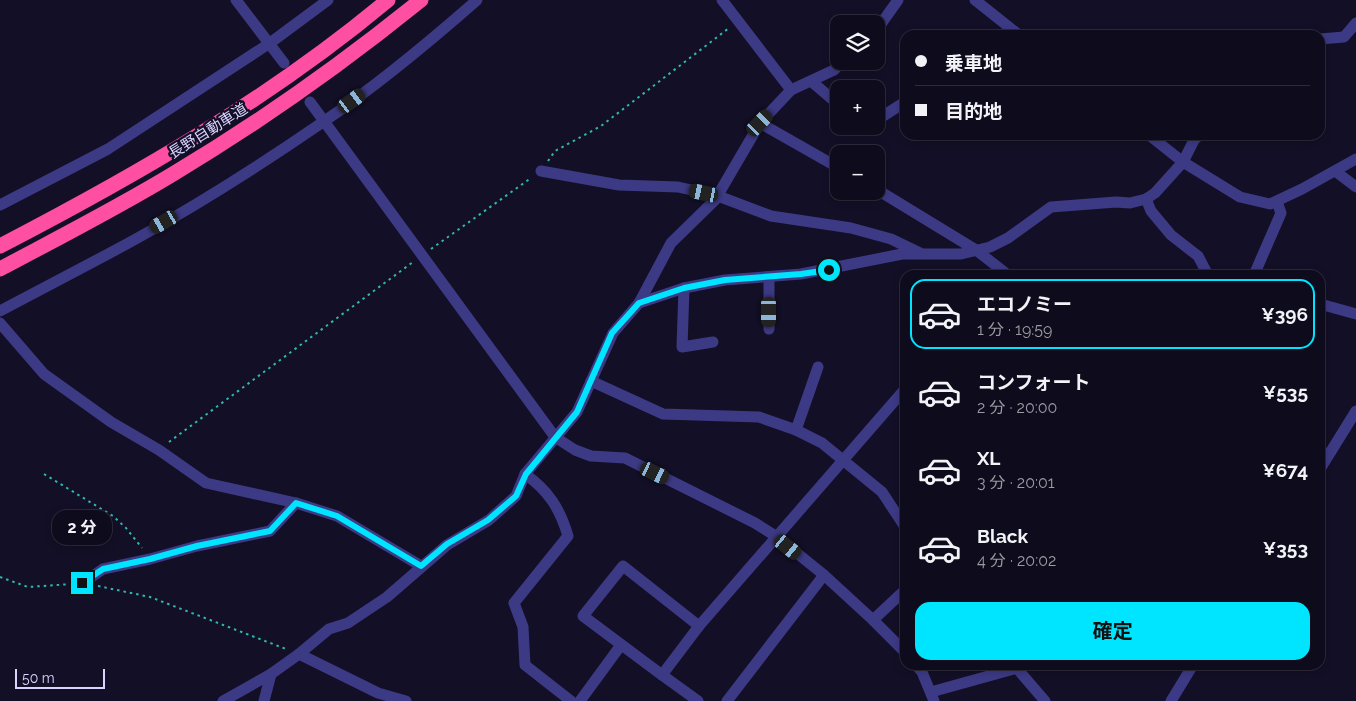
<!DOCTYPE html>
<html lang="ja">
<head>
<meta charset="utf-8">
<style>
	:root { --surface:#0e0b1c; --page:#171425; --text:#f1f3f6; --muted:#9b9ba3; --line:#2e2b3b; --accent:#00e5ff }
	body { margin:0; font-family:Raleway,"Noto Sans JP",sans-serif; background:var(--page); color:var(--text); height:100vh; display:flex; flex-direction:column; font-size:19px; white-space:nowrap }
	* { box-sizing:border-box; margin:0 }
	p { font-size:16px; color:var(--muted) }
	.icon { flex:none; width:28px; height:28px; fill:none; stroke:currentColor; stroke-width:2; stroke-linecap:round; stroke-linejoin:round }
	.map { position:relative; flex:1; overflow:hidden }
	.sheet { position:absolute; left:900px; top:270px; width:425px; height:400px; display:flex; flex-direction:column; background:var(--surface); border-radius:15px; box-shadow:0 2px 8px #0003,0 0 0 1px var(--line) }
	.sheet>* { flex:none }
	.hud { position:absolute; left:900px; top:30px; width:425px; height:110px; border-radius:15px; box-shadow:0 2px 8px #0003,0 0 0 1px var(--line); display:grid; align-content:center; height:110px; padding:0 15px; background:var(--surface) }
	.fabs { position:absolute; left:830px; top:15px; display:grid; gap:10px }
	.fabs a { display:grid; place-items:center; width:55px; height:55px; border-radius:10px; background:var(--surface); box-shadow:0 2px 8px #0003,0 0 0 1px var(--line); font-size:25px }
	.scale { position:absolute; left:15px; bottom:12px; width:90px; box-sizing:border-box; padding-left:5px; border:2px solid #d9d4ff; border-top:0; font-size:14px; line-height:18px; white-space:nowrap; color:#d9d4ff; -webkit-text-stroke:4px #130f26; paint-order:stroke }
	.end { position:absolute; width:22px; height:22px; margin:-11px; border:6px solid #00e5ff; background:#111; box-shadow:0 0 0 2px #111 }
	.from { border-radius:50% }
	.bubble { position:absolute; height:35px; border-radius:15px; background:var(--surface); box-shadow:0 2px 8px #0003,0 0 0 1px var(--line); font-size:16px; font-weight:700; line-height:35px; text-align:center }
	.car { position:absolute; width:15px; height:30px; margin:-15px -8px; border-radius:6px; box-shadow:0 0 4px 1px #0007; background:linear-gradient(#222 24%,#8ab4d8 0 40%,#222 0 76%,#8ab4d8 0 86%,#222 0) }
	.hud b { display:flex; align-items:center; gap:18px; height:48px; font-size:19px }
	.hud b+b { border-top:1px solid var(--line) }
	.hud i { width:12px; height:12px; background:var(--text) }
	ul { padding:9px 0 0; list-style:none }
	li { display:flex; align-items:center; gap:15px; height:70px; margin:0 10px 8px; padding:0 5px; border:2px solid transparent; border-radius:15px }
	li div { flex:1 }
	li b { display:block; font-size:19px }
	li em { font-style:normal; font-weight:700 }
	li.on { border-color:var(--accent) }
	li>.icon { width:45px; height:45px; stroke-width:1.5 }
	.button { display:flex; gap:10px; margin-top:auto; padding:10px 15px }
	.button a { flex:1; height:58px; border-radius:15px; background:var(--accent); color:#111; font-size:20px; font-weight:700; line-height:58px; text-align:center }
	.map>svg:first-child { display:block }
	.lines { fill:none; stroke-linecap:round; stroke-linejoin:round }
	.path { stroke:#2fb8b0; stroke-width:2; stroke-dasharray:2.5 4; stroke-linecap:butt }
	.minor { stroke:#3d3a85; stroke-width:11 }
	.highway { stroke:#ff4fa3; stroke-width:15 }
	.route { stroke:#00e5ff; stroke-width:6 }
	.labels { text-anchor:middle; stroke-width:4.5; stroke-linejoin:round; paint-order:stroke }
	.street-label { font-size:15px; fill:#d9d4ff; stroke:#130f26 }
</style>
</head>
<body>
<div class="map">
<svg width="1356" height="701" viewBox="0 0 1356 701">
	<rect width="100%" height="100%" fill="#130f26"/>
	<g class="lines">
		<g class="path">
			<polyline points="548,161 555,151 601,126 729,28"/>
			<polyline points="431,249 531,178"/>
			<polyline points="169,442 413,262"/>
			<polyline points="44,474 113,516 126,528 142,548"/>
			<polyline points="0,577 28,587 72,584"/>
			<polyline points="98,586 150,597 286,649"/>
		</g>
		<g class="minor">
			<polyline points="236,0 284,63"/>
			<polyline points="722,0 791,90"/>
			<polyline points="975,0 1019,35"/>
			<polyline points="876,31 898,0"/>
			<polyline points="1320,39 1344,37 1356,23"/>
			<polyline points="811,81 839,105"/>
			<polyline points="310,102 555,437 575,450 591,456 625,458 755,523 777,537 824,575 873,620 905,652"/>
			<polyline points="876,118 880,118 905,102"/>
			<polyline points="760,123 839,168"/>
			<polyline points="1149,135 1183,162 1240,197 1270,204 1302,189 1356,159"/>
			<polyline points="541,171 619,185 678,187 718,196 771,216 851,228 891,239 920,253"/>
			<polyline points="1335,171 1356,187"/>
			<polyline points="876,189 976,250 1008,275"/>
			<polyline points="1146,199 1151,211 1171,235 1198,256 1208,275"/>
			<polyline points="0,205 108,149 270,43 328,0"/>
			<polyline points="1254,275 1281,213 1277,202"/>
			<polyline points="769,277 769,329"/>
			<polyline points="684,288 682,347 713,342"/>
			<polyline points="639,303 684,288 725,280 801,274 902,254 961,254 990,247 1008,238 1051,207 1116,202 1130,203 1146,199 1155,193 1183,162 1194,140 1199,135"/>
			<polyline points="1320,304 1356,314"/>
			<path d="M0 311C45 287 90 264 134 240 199 204 262 164 323 122 378 85 428 43 477 0"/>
			<polyline points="0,323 44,374 111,422 159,450 206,483 296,503 337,516 421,566"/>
			<polyline points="591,381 663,414 759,417 796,430 822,443 882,492 905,527"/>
			<polyline points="796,430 818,367"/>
			<polyline points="1320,469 1356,411"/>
			<path d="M525 474C549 491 560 509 568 536L514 603 523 627 525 665 571 701"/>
			<polyline points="83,583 103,569 150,559 197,546 270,531 296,503"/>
			<polyline points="873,620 905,590"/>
			<polyline points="299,654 378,693 406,701"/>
			<polyline points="916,665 922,672 934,701"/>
			<polyline points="1014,665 1045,701"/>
			<polyline points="662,675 583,616 623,566 699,626"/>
			<polyline points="931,692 1017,668"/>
			<polyline points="223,701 271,674 299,654 329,629 348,623 387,597 447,545 489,520 516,496 525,474 577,412 613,333 639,303 671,243 715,200 760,123 791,90 834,70 842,61"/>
			<polyline points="264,701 271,674"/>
			<polyline points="580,701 621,645"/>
			<polyline points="698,701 662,675 699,626 905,389"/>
			<polyline points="727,701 824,575"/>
			<polyline points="1171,701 1193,665"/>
		</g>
		<g class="highway">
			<path d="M0 246C135 176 271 98 388 0"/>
			<path d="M0 269C58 238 117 208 173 174 260 122 342 64 421 0"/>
		</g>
	</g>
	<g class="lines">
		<polyline class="route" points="82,583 103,569 150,559 197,546 270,531 296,503 337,516 421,566 447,544 488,520 516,496 526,474 577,412 612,333 639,303 684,288 725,280 801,274 829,270"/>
	</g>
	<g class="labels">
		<g class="street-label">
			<text transform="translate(208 131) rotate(-32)" y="5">長野自動車道</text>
		</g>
	</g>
</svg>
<div class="fabs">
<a><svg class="icon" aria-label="layers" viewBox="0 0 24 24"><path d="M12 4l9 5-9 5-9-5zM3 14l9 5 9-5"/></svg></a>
<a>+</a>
<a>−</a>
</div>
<div class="scale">50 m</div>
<i class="end from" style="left:829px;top:270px"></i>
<i class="end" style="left:82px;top:583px"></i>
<div class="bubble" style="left:52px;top:510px;width:60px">2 分</div>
<i class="car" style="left:352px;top:101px;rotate:54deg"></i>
<i class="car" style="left:760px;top:123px;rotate:44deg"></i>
<i class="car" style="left:704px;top:193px;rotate:282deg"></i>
<i class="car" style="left:164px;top:222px;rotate:240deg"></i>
<i class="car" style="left:769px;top:312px;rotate:180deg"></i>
<i class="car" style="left:655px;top:473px;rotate:116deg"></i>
<i class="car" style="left:788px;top:547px;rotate:129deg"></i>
<div class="hud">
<b><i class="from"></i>乗車地</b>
<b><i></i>目的地</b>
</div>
<section class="sheet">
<ul>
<li class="on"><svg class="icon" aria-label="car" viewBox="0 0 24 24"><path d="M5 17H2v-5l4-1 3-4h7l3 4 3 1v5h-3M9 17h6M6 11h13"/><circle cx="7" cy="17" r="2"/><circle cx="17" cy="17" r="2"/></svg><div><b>エコノミー</b><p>1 分 · 19:59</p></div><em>¥396</em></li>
<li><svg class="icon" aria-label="car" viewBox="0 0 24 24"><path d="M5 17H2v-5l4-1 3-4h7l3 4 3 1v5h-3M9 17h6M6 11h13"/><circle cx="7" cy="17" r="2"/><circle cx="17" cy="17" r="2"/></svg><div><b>コンフォート</b><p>2 分 · 20:00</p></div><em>¥535</em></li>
<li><svg class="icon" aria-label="car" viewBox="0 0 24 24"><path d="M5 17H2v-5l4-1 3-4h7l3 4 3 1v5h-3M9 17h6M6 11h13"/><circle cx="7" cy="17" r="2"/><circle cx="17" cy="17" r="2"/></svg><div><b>XL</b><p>3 分 · 20:01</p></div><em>¥674</em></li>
<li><svg class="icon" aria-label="car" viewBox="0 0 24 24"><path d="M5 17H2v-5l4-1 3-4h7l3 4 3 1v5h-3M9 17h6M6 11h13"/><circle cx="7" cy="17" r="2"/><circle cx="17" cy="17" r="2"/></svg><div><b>Black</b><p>4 分 · 20:02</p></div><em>¥353</em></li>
</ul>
<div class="button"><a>確定</a></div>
</section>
</div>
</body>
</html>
